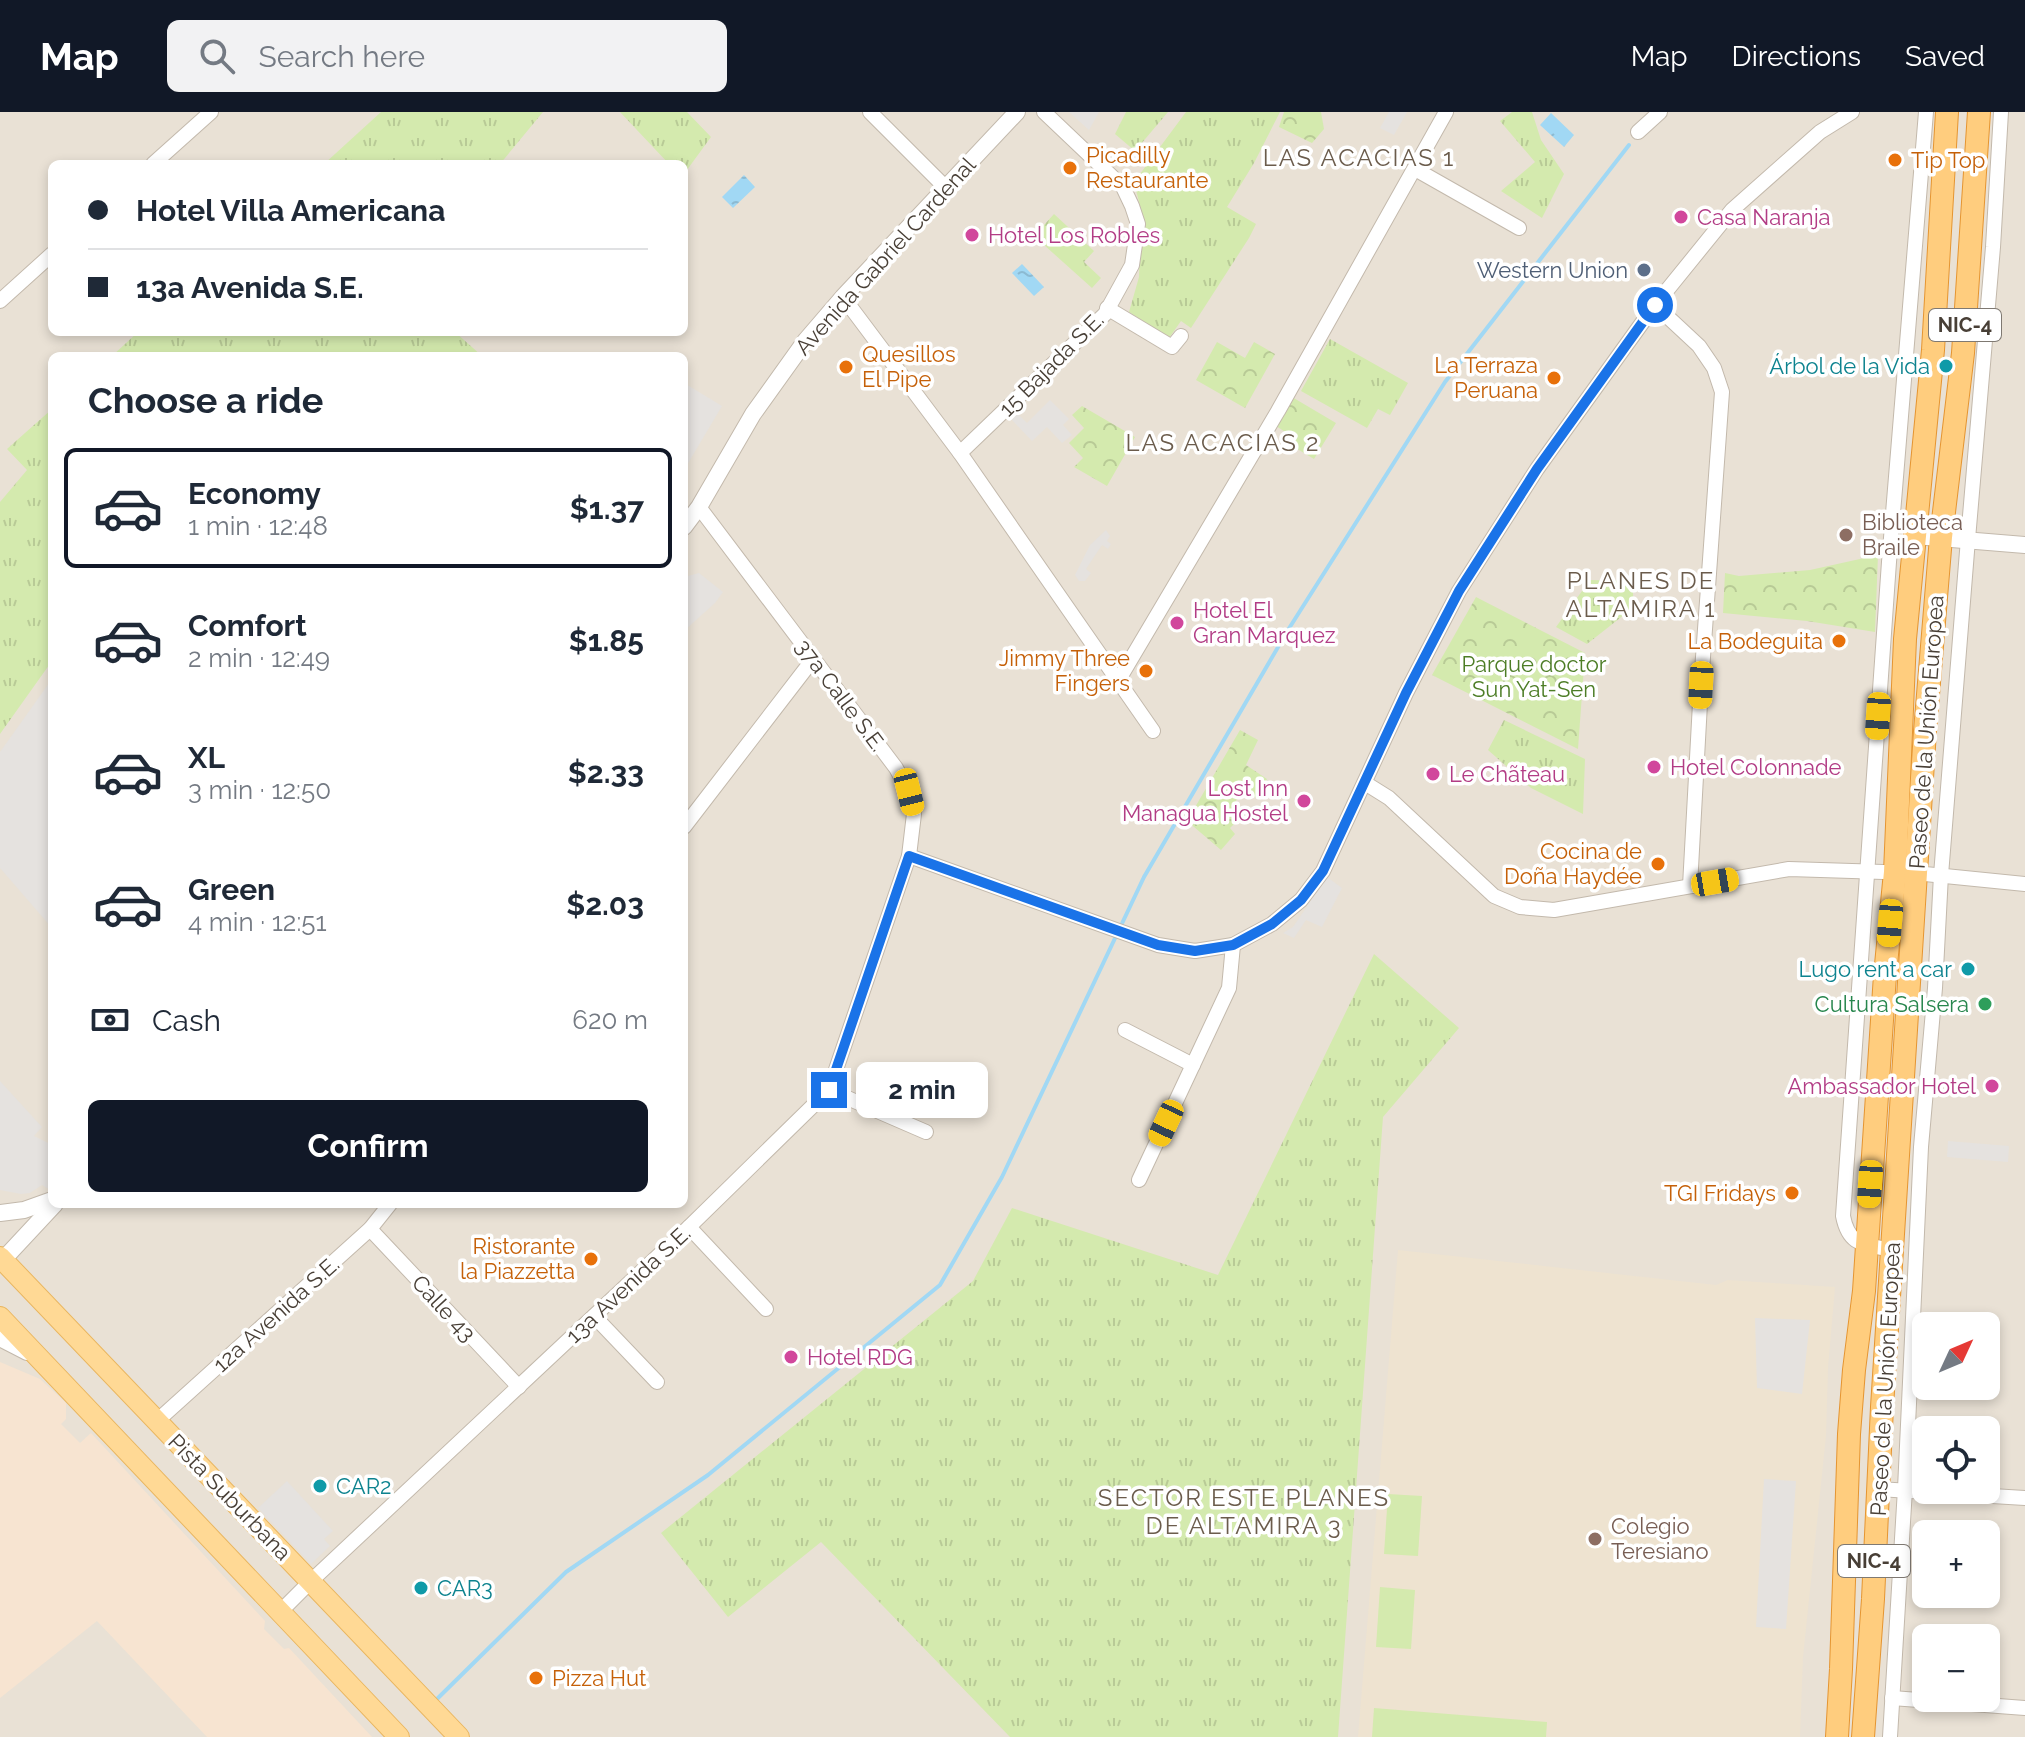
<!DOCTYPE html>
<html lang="en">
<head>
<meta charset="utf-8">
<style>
	:root { --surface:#fff; --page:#f2f2f3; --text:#1f2937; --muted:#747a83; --line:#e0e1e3; --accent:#111827 }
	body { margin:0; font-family:Raleway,sans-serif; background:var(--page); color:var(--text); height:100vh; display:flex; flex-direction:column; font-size:30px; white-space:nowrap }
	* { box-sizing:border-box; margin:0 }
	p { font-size:26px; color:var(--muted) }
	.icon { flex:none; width:44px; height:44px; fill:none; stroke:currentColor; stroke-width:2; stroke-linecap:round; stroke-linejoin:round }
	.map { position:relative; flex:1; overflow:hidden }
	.drawer { position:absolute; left:48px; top:240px; width:640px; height:856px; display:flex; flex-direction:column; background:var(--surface); border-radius:12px; box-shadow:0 4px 12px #0003 }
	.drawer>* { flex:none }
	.top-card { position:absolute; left:48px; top:48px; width:640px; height:176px; border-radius:12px; box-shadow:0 4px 12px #0003; display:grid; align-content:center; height:176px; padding:0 40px; background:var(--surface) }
	.needle { width:52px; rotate:46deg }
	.tools { position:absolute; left:1912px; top:1200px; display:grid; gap:16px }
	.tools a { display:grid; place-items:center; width:88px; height:88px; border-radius:12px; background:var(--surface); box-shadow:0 4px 12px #0003; font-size:40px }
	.end { position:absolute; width:36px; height:36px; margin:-18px; border:10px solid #1a73e8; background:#fff; box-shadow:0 0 0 4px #fff }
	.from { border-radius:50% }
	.bubble { position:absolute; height:56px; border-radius:12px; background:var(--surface); box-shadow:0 4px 12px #0003; font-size:26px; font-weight:700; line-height:56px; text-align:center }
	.car { position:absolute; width:24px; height:48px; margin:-24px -12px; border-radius:10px; box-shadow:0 0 6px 2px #0007; background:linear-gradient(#f5c518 24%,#345 0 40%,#f5c518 0 76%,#345 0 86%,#f5c518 0) }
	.top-card b { display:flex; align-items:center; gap:28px; height:76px; font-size:30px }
	.top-card b+b { border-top:2px solid var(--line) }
	.top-card i { width:20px; height:20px; background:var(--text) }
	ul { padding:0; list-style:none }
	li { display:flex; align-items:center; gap:24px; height:120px; margin:0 16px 12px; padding:0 24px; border:4px solid transparent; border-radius:12px }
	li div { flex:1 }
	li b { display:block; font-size:30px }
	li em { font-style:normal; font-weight:700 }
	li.selected { border-color:var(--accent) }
	li>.icon { width:72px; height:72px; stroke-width:1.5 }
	h2 { padding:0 40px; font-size:36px; line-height:96px }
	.pay { display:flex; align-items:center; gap:20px; height:88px; padding:0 40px; font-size:30px }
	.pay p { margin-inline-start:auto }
	.primary-button { display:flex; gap:16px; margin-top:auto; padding:16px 40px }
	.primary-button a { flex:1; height:92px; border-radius:12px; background:var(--accent); color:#fff; font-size:32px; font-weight:700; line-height:92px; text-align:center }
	header { display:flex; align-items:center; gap:48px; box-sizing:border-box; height:112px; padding:0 40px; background:var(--accent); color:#fff }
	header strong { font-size:38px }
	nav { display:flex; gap:44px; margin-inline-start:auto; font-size:28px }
	.search { width:560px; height:72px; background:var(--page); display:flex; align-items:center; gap:20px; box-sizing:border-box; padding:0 28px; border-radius:12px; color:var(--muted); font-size:30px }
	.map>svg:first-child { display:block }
	.residential { fill:#e9e1d5; fill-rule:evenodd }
	.commercial { fill:#f7e4d1 }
	.education { fill:#eee3d0 }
	.grass { fill:url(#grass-tufts) }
	.park { fill:url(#park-crowns) }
	.garden { fill:#d4eaae }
	.parking { fill:#e5e2df }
	.water { fill:url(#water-ripples) }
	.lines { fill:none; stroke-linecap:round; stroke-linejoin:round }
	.stream { stroke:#a1d8f4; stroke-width:4 }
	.minor-casing { stroke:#c3b9ac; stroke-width:16 }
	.tertiary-casing { stroke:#c3b9ac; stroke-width:18 }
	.primary-casing { stroke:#e9b660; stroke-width:22 }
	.trunk-casing { stroke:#e59531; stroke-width:24 }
	.minor { stroke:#fff; stroke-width:14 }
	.tertiary { stroke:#fff; stroke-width:16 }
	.primary { stroke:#ffd995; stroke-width:20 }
	.trunk { stroke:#ffcd7e; stroke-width:22 }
	.route { stroke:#1a73e8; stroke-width:10 }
	.food-dot { fill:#e8710a; stroke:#fff; stroke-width:3 }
	.hotel-dot { fill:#d1479c; stroke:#fff; stroke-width:3 }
	.service-dot { fill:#5c6f8a; stroke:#fff; stroke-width:3 }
	.culture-dot { fill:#0f9aa8; stroke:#fff; stroke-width:3 }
	.education-dot { fill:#8d6e63; stroke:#fff; stroke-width:3 }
	.leisure-dot { fill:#2e9e5b; stroke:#fff; stroke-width:3 }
	.labels { text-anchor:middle; stroke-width:7; stroke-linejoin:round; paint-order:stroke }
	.shield { fill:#fff; stroke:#7f7972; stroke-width:2 }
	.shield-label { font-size:20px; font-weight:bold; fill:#483f36 }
	.food-label { font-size:22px; fill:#c56008; stroke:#fff; text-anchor:end }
	.hotel-label { font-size:22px; fill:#b23c85; stroke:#fff; text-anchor:start }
	.street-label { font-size:22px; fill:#483f36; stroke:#fff }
	.service-label { font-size:22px; fill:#4e5e75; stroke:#fff; text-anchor:end }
	.culture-label { font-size:22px; fill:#0d838f; stroke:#fff; text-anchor:end }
	.education-label { font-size:22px; fill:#785e54; stroke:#fff; text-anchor:start }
	.park-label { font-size:22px; fill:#4d7d26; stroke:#fff }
	.leisure-label { font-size:22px; fill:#27864d; stroke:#fff; text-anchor:end }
	.neighbourhood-label { font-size:24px; letter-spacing:2px; fill:#6b5c4c; stroke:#fff }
</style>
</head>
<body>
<header>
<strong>Map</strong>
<div class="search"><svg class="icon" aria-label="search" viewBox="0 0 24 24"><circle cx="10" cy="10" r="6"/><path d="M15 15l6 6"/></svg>Search here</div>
<nav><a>Map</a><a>Directions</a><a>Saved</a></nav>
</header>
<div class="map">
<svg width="2025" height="1625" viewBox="0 0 2025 1625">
	<defs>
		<pattern id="grass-tufts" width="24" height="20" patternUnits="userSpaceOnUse" patternTransform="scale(2)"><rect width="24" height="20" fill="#d4eaae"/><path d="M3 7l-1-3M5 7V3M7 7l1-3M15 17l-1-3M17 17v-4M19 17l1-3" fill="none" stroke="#b8ca96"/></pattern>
		<pattern id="park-crowns" width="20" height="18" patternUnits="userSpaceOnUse" patternTransform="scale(2)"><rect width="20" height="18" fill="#d4eaae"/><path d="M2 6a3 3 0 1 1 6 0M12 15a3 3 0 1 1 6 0" fill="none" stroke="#b8ca96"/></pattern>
		<pattern id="water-ripples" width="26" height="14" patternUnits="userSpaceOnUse" patternTransform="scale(2)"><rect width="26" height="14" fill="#a1d8f4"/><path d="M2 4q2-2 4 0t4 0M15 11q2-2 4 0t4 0" fill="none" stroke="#8cbad2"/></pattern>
	</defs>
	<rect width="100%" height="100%" fill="#f4efe7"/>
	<path class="residential" d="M0 0H2025V1625H0ZM52 52H684V220H52ZM52 244H684V1092H52ZM1926 1214H1986V1274H1926ZM1926 1318H1986V1378H1926ZM1926 1422H1986V1482H1926ZM1926 1526H1986V1586H1926Z"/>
	<polygon class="commercial" points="0,1250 40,1267 66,1291 66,1307 61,1312 80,1331 91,1321 265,1509 264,1517 284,1537 289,1536 372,1625 207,1625 97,1509 0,1586"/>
	<polygon class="education" points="1398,1138 1716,1173 1728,1168 1835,1175 1828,1256 1826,1324 1803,1545 1800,1625 1358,1625"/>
	<g class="grass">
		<polygon points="381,0 543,0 500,52 324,52"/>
		<polygon points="620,0 687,0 711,25 684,62 684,52 669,52"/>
		<polygon points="1126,0 1168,0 1135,39 1115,22"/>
		<polygon points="1186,0 1280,0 1254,51 1227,95 1256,112 1249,126 1191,216 1181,209 1169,226 1129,200 1139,165 1141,98 1134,70"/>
		<polygon points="1512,0 1532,0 1541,28 1564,62 1542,106 1501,79 1535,50 1500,9"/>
		<polygon points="1054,102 1094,139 1084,150 1101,166 1092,176 1034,124"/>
		<polygon points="138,220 455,220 482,244 112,244"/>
		<polygon points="1330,227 1408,271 1390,303 1378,297 1367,316 1301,279"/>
		<polygon points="52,297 52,549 0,622 0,390 27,358 7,337"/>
		<polygon points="1590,468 1632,469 1634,495 1587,532 1556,515"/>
		<polygon points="1504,608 1585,647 1583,702 1531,676 1488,638"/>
		<polygon points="1374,842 1459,916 1383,1005 1338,1625 1010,1625 821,1430 728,1505 661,1421 973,1169 1012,1096 1218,1163"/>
	</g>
	<g class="park">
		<polygon points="1284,0 1321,0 1324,17 1312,31 1279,15"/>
		<polygon points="1217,230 1245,246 1254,230 1275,242 1245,296 1196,268"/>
		<polygon points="1292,285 1336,311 1314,347 1289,332 1293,325 1276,314"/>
		<polygon points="1082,294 1135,325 1107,374 1074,355 1083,346 1069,331 1084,316 1072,303"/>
		<polygon points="1878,443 1875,520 1807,509 1723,501 1725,461 1739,464 1810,458"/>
		<polygon points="1476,485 1585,541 1578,637 1432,563"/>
		<polygon points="1240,618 1258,628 1246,653 1267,667 1256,686 1246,678 1231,694 1240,706 1230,716 1235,722 1221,738 1187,709"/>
	</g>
	<g class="garden">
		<polygon points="1388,1382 1422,1384 1418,1444 1384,1442"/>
		<polygon points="1380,1475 1415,1478 1411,1537 1376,1535"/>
		<polygon points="1374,1596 1547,1610 1546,1625 1372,1625"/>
	</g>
	<g class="parking">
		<polygon points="1069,0 1099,0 1089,18"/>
		<polygon points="1389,0 1407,0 1394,23 1380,16"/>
		<polygon points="684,271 722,294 684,358"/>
		<polygon points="1050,288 1069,307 1063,313 1072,323 1062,331 1047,315 1032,329 1010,306 1016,300 1027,311"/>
		<polygon points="1106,418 1110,424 1107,429 1111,432 1108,437 1102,433 1086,457 1091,461 1085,469 1079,469 1075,463 1090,433"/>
		<polygon points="699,461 723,480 715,491 684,519 684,468 688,464"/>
		<polygon points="52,567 52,816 0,756 0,640"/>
		<polygon points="1327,765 1342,776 1322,815 1306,808 1294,826 1283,821 1293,815"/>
		<polygon points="0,969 42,1015 34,1024 52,1033 52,1079 42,1073 30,1081 21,1082 0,1078"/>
		<polygon points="1948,1029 2009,1034 2008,1050 1947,1045"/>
		<polygon points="1755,1206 1810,1208 1802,1282 1757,1276"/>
		<polygon points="1764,1367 1796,1369 1786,1517 1756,1515"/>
		<polygon points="287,1369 333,1419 324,1427 330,1434 311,1452 258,1396"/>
	</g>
	<g class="water">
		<polygon points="1551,1 1574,23 1564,35 1540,13"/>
		<polygon points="744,63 755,75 733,96 722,85"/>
		<polygon points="1022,152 1044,175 1034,184 1012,161"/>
	</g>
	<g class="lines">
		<polyline class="stream" points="438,1586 566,1460 708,1363 940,1173 1002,1065 1144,765 1288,518 1445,270 1629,33"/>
		<defs>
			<g id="minor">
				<polyline points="870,0 946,76"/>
				<polyline points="1638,20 1660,0"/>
				<polyline points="153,52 211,0"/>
				<polyline points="1415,57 1519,116"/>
				<polyline points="843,185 960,341 1153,619"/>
				<polyline points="0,189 52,142"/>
				<polyline points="1655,193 1699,234 1714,256 1722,280 1701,573 1690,774"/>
				<polyline points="1107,196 1172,235 1181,224"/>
				<polyline points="960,341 1105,202 1132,153 1138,112 1132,94 1123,75 1044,0"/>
				<polyline points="1118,569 1278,299 1446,0"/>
				<polyline points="1365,671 1389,686 1494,784 1520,795 1554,798 1789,757 1915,761 2025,772"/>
				<polyline points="684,715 814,546"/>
				<polyline points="909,744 1158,833 1195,839 1233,833 1272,812 1301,788 1323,759 1406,581 1459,479 1537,357 1655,193 1732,98 1820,20 1852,0"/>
				<polyline points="1125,918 1193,953"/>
				<polyline points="829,978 926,1020"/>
				<polyline points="1139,1068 1229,876 1233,833"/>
				<polyline points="689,1115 766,1197"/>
				<polyline points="370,1117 519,1275"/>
				<path d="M1892 1138C1865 1132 1849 1135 1843 1104L1889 450 1926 0"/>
				<polyline points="594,1204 657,1270"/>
				<polyline points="157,1309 370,1117 390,1092"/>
				<polyline points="1878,1377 2025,1386"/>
				<polyline points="280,1500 311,1469 689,1115 829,978 909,744 914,702 909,680 896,656 699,395"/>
				<polyline points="1892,1586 2025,1596"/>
				<polyline points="1890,1625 1905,1377 1921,1035 1935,876 1941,763 1968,427 1993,135 2001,0"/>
			</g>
			<g id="tertiary">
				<polyline points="684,415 699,395 753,302 806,228 843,185 1017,0"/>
				<polyline points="1915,424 2025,433"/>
				<polyline points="0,1101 24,1098 52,1088"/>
				<polyline points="0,1151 55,1092"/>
				<polyline points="0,1226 27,1240"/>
			</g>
			<g id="primary">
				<polyline points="0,1145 459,1625"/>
				<polyline points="0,1205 399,1625"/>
			</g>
			<g id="trunk">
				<polyline points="1837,1625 1841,1557 1849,1322 1854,1258 1864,1179 1885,863 1895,760 1905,527 1933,238 1947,0"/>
				<polyline points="1863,1625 1873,1487 1882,1295 1925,619 1941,425 1963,241 1979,0"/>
			</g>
		</defs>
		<use href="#minor" class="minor-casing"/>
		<use href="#tertiary" class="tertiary-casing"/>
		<use href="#primary" class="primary-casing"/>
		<use href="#trunk" class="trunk-casing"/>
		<use href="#minor" class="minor"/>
		<use href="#tertiary" class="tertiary"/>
		<use href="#primary" class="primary"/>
		<use href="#trunk" class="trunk"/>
	</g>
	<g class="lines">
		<polyline class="route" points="829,978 909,744 1158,833 1195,839 1233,833 1272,812 1301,788 1323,759 1406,581 1459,479 1537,357 1655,193"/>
	</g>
	<g class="food-dot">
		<circle cx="1895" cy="48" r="8"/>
		<circle cx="1070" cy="56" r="8"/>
		<circle cx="846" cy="255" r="8"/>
		<circle cx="1554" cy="266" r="8"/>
		<circle cx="1839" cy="529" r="8"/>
		<circle cx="1146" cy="559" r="8"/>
		<circle cx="1658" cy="752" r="8"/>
		<circle cx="1792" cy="1081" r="8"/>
		<circle cx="591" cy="1147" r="8"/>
		<circle cx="536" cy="1566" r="8"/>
	</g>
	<g class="hotel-dot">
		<circle cx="1681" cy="105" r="8"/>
		<circle cx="972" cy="123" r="8"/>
		<circle cx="1177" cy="511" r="8"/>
		<circle cx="1654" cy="655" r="8"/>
		<circle cx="1433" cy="662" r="8"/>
		<circle cx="1304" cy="689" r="8"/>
		<circle cx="1992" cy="974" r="8"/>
		<circle cx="791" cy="1245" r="8"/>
	</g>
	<circle class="service-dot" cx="1644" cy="158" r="8"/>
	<g class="culture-dot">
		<circle cx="1946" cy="254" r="8"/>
		<circle cx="1968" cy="857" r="8"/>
		<circle cx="320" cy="1374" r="8"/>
		<circle cx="421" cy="1476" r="8"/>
	</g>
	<g class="education-dot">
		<circle cx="1846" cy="423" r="8"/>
		<circle cx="1595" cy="1427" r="8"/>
	</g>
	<circle class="leisure-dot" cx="1985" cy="892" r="8"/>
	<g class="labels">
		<g class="shield">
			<rect x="1929" y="197" width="72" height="32" rx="6"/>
			<rect x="1838" y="1433" width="72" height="32" rx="6"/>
		</g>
		<g class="shield-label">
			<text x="1965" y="220">NIC-4</text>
			<text x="1874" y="1456">NIC-4</text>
		</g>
		<g class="food-label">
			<text x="1086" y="51" text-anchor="start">Picadilly<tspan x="1086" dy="25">Restaurante</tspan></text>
			<text x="1911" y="56" text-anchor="start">Tip Top</text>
			<text x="862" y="250" text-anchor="start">Quesillos<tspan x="862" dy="25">El Pipe</tspan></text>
			<text x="1538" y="261">La Terraza<tspan x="1538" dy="25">Peruana</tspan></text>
			<text x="1823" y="537">La Bodeguita</text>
			<text x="1130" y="554">Jimmy Three<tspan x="1130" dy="25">Fingers</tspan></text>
			<text x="1642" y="747">Cocina de<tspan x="1642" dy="25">Doña Haydée</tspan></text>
			<text x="1776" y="1089">TGI Fridays</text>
			<text x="575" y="1142">Ristorante<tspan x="575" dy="25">la Piazzetta</tspan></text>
			<text x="552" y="1574" text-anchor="start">Pizza Hut</text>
		</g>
		<g class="hotel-label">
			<text x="1697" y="113">Casa Naranja</text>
			<text x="988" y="131">Hotel Los Robles</text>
			<text x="1193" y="506">Hotel El<tspan x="1193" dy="25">Gran Marquez</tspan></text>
			<text x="1670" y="663">Hotel Colonnade</text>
			<text x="1449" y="670">Le Chãteau</text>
			<text x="1288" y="684" text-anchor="end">Lost Inn<tspan x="1288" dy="25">Managua Hostel</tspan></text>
			<text x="1976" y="982" text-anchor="end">Ambassador Hotel</text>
			<text x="807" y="1253">Hotel RDG</text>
		</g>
		<g class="street-label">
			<text transform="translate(885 144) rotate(-48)" y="8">Avenida Gabriel Cardenal</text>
			<text transform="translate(1051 252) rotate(-45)" y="8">15 Bajada S.E.</text>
			<text transform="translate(841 583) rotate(53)" y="8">37a Calle S.E.</text>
			<text transform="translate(1926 620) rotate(-86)" y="8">Paseo de la Unión Europea</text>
			<text transform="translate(628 1172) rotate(-43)" y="8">13a Avenida S.E.</text>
			<text transform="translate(444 1196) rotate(47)" y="8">Calle 43</text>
			<text transform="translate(276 1202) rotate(-42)" y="8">12a Avenida S.E.</text>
			<text transform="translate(1885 1267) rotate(-87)" y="8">Paseo de la Unión Europea</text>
			<text transform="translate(230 1385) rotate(46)" y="8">Pista Suburbana</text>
		</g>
		<g class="service-label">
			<text x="1628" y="166">Western Union</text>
		</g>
		<g class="culture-label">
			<text x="1930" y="262">Árbol de la Vida</text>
			<text x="1952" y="865">Lugo rent a car</text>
			<text x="336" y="1382" text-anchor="start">CAR2</text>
			<text x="437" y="1484" text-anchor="start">CAR3</text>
		</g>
		<g class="education-label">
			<text x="1862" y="418">Biblioteca<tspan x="1862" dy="25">Braile</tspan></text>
			<text x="1611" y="1422">Colegio<tspan x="1611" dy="25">Teresiano</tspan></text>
		</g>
		<g class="park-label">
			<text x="1534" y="560">Parque doctor<tspan x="1534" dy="25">Sun Yat-Sen</tspan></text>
		</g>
		<g class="leisure-label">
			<text x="1969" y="900">Cultura Salsera</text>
		</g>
		<g class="neighbourhood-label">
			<text x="1359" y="54">LAS ACACIAS 1</text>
			<text x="1223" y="339">LAS ACACIAS 2</text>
			<text x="1641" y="477">PLANES DE<tspan x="1641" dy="28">ALTAMIRA 1</tspan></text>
			<text x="1244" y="1394">SECTOR ESTE PLANES<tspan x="1244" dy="28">DE ALTAMIRA 3</tspan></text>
		</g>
	</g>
</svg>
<div class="tools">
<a><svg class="needle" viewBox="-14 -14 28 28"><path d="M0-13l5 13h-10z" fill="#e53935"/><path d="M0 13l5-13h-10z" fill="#747a83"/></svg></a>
<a><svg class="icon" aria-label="locate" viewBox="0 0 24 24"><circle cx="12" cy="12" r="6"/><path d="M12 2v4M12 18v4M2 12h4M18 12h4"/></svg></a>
<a>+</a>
<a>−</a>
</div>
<i class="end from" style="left:1655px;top:193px"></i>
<i class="end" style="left:829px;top:978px"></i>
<div class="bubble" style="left:856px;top:950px;width:132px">2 min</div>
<i class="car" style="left:1701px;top:573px;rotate:183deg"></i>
<i class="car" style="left:1878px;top:604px;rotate:184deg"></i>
<i class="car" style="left:909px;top:680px;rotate:166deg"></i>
<i class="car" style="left:1715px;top:770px;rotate:80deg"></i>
<i class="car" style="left:1890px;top:811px;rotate:185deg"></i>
<i class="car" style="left:1166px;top:1011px;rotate:205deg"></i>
<i class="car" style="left:1870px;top:1072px;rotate:184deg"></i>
<div class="top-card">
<b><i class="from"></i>Hotel Villa Americana</b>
<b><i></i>13a Avenida S.E.</b>
</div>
<section class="drawer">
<h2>Choose a ride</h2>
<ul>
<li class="selected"><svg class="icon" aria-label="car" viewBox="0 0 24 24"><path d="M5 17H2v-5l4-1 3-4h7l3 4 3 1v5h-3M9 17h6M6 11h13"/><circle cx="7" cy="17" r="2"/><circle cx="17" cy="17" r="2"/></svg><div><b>Economy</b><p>1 min · 12:48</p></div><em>$1.37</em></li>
<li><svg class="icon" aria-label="car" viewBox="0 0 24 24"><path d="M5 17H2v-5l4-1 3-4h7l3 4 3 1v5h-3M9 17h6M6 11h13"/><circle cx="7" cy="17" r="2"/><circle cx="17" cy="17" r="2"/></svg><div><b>Comfort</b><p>2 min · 12:49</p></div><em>$1.85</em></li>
<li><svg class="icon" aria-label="car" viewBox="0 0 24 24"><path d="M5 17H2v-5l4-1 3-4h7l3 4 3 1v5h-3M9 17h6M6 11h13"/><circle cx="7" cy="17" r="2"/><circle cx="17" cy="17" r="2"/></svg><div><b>XL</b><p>3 min · 12:50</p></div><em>$2.33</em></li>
<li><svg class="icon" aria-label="car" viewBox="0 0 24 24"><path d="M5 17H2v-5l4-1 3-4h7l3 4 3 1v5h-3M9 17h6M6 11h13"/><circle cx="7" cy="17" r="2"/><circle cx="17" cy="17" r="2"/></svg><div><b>Green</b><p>4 min · 12:51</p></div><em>$2.03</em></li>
</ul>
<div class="pay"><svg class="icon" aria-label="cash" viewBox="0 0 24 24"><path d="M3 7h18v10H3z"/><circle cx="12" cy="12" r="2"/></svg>Cash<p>620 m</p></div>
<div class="primary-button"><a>Confirm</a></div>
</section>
</div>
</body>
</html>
